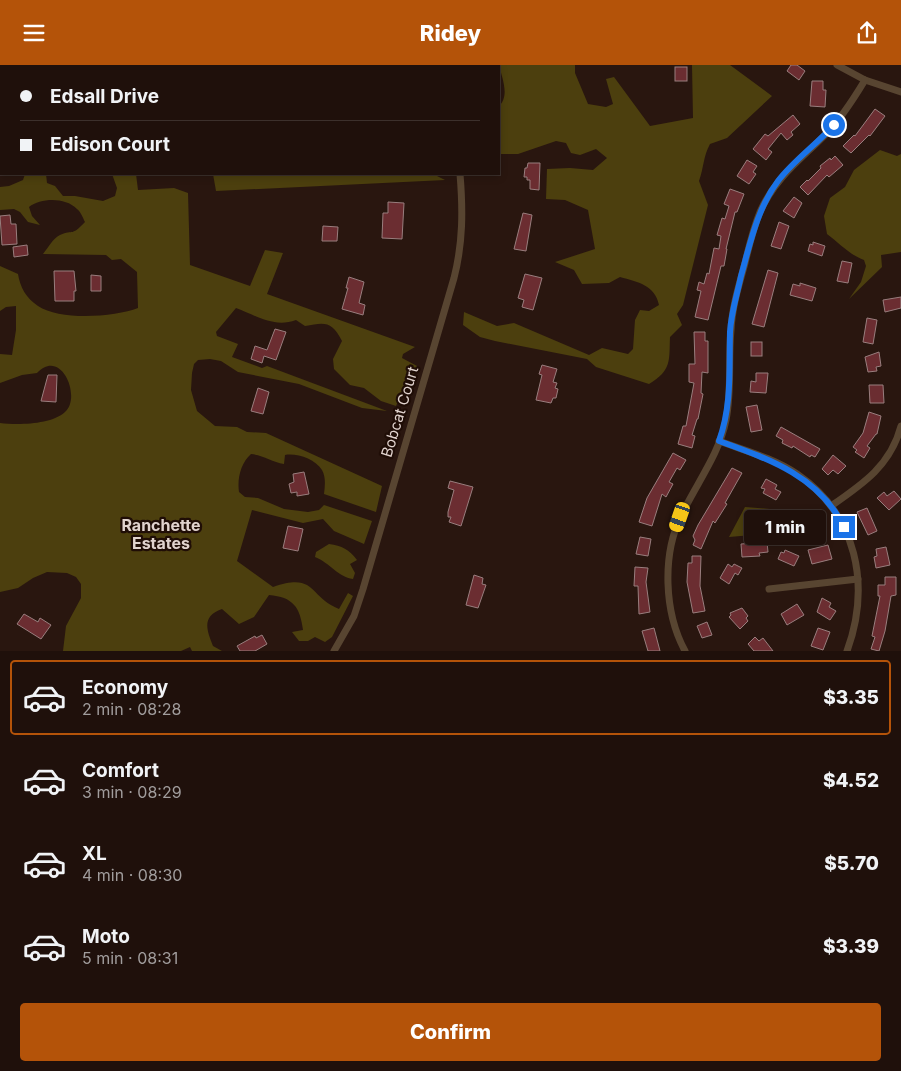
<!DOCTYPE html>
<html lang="en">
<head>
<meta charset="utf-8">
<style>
	:root { --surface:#1f100b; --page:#2c1e19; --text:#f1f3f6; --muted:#a19d9d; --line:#3c302c; --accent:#b45309 }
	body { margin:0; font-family:Inter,sans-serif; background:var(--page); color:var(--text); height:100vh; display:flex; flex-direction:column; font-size:19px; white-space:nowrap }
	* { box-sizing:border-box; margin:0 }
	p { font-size:16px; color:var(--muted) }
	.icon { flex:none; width:28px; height:28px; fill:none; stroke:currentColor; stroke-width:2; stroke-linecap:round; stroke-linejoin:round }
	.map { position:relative; height:586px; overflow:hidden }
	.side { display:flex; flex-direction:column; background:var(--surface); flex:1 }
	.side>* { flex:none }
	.hud { position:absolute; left:0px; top:0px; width:500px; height:110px; box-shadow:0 2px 8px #0003,0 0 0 1px var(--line); display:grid; align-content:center; height:110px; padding:0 20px; background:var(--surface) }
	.end { position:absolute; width:22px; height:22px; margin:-11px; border:6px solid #1a73e8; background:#fff; box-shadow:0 0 0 2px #fff }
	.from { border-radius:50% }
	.bubble { position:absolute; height:35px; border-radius:5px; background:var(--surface); box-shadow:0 2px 8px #0003,0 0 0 1px var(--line); font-size:16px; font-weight:800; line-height:35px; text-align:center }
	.car { position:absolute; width:15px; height:30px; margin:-15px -8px; border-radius:6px; box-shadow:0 0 4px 1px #0007; background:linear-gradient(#f5c518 24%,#345 0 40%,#f5c518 0 76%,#345 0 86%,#f5c518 0) }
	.hud b { display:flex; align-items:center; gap:18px; height:48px; font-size:19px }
	.hud b+b { border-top:1px solid var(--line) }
	.hud i { width:12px; height:12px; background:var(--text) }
	ul { padding:9px 0 0; list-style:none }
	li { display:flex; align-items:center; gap:15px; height:75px; margin:0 10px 8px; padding:0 10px; border:2px solid transparent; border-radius:5px }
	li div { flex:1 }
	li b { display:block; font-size:19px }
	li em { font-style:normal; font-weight:800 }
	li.active { border-color:var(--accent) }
	li>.icon { width:45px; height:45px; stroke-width:1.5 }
	.primary-button { display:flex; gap:10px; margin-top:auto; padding:10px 20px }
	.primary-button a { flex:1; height:58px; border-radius:5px; background:var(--accent); color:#fff; font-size:20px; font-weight:800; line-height:58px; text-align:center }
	header { display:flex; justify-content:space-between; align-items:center; height:65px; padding:0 20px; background:var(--accent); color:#fff; font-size:22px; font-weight:800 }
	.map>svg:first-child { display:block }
	.green { fill:#4c3f0e }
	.building { fill:#6b2d31; stroke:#997e7e }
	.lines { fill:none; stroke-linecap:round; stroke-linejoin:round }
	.minor { stroke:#584531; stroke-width:7 }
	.route { stroke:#1a73e8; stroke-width:6 }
	.labels { text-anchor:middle; stroke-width:4.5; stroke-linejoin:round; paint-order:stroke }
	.street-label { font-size:15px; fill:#e1d3ce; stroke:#1f0d06 }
	.neighbourhood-label { font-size:16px; font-weight:bold; fill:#e1d3ce; stroke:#1f0d06 }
</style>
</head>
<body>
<header><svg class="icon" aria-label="menu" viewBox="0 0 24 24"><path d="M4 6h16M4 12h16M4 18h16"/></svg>Ridey<svg class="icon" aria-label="share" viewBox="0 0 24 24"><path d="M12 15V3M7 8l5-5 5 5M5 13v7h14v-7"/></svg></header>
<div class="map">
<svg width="901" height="586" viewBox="0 0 901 586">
	<rect width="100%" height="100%" fill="#29160f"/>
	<g class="green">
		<path d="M499 0H575V8L588 39 606 42 613 39 606 14 614 12 650 61 693 53 692 0H730L772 31 727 73 710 79C703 92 704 102 699 116L708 140 683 240 677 249 682 260 670 272C669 296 672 305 649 319L596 302 587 294 495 276 480 272 463 260 464 247 497 261 514 258 589 290 602 283 628 289 633 284 635 255 640 245 649 246 659 240C655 220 638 217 620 212L609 218 582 219 574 205 555 197 595 184 588 145 565 135 546 134 547 104 570 103 593 105 607 93 596 84 580 90 571 88 566 78 556 76 518 89H499V41C510 31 502 13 499 0Z"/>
		<path d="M880 85 897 91 901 89V187L881 190 882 202 849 234 861 217 866 201 864 195C850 190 839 178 827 169L824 151 830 133 845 122 854 105Z"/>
		<path d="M25 109H46L47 118 55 121 63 131H75L103 136 115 131 117 123 112 109H136L138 125 174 123 188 128 190 200 250 221 265 185 283 188 267 229 415 282 403 289 402 293 417 301 408 322 402 327 396 341 381 336 364 323 350 320 334 304 333 294 342 276C332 256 325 257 305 261L296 255C274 263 257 251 236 243L216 267 217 271 238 279 232 292 262 303 267 301 387 346 362 343 299 319 238 307 221 296 210 294 198 295 194 299 192 308 191 325 197 346 215 361 237 362 247 367 266 368 382 421 376 447 324 429C325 421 326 412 322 405 315 394 297 388 285 390L284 399C272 397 263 390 251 389 241 398 237 413 239 427L245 432 258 433 284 444 308 447 319 445 324 440 372 456 364 479 334 466 323 454 303 458 252 445 237 496 273 522C317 507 308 532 339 544L348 528 353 531 332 572 325 577 315 572 308 576H299L292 567 303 565C300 542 293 532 269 530L254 552 239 559 222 544C202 551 206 564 213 581L222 586H192L190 582 181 586H63L66 561 81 533V519L76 512 67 508 47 507 33 513 18 523 0 527V358C17 360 51 360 65 347 82 332 61 282 37 308L22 310 0 318V289L12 290 16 265V241L6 242 0 246V201L18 209C20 222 26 233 38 241 60 256 115 252 138 243L137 207 121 194 112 195 106 190 43 189C48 183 53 173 60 170 74 164 71 172 85 157 83 153 81 147 77 144 65 132 41 133 29 142L32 151 40 160 28 157 20 147 14 144 0 145V122L9 121 23 115Z"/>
		<polygon points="213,109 433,109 445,115 216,126"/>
		<polygon points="745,442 770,444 795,474 782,474 764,469 729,472"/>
		<path d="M329 479C342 481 349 484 357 495L350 499 355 508 353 514C338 512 330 498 315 492L316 487Z"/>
	</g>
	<g class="building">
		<polygon points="791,0 797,0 805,6 799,15 787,6"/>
		<rect x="675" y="2" width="12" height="14"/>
		<polygon points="812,16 823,16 823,25 826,25 825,42 810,41"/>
		<polygon points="875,44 885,51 870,71 869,70 851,88 843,81 854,70 855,71"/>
		<polygon points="793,50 800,59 791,67 793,70 787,75 781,68 768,84 772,87 766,95 753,84 765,69 768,71"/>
		<polygon points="835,91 843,100 829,112 827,110 808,130 800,122 807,115 808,116 821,103 820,101 830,93 831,95"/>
		<polygon points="747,95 757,101 753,107 756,109 749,119 737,111"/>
		<polygon points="528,98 540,98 539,125 530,124 530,115 527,115 527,112 524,112 525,103 527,103"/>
		<polygon points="730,124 744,129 737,147 735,147 726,184 727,184 724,201 721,201 708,255 695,252 701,226 697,225 699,217 704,219 707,208 709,209 714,183 719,184 721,171 717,170 722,153 725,154 729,141 724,139"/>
		<polygon points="794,132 802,138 794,153 783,146"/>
		<polygon points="388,137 404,138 402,174 382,173 383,148 388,148"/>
		<polygon points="523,148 532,150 526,186 514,184"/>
		<polygon points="10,150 11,159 16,159 17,179 2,180 0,151"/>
		<polygon points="779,157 789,161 781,184 771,181"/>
		<polygon points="323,161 338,162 337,176 322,176"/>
		<polygon points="813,177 825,181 822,191 808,186 810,179 813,180"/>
		<polygon points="27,180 28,190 14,192 13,182"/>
		<polygon points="842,196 852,198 848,218 837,216"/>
		<polygon points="768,205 778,208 764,262 752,259"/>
		<polygon points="54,206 74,206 76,226 74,226 74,236 55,236"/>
		<polygon points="525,209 542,213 533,245 522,242 524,235 518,233"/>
		<polygon points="91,210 101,211 101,226 91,226"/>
		<polygon points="349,212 364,217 359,238 365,240 363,250 342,244 348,223 346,223"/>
		<polygon points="800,218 816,223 812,236 790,230 793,219 800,221"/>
		<polygon points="901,232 901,243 885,247 883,235"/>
		<polygon points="867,253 877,255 873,279 863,277"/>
		<polygon points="275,264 286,267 276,295 264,291 262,298 251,294 255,281 267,285"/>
		<polygon points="694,267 705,267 705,276 708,276 708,308 702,307 701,328 703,329 698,354 697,354 692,370 695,371 692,383 678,379 683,361 686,361 694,318 689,317 689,299 695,299"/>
		<rect x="751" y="277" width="11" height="14"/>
		<polygon points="879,287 881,301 876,302 877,306 868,307 865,292"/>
		<polygon points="542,300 557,304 553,317 557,318 555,323 558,324 556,333 553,333 551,338 536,335 542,310 539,309"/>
		<polygon points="756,308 768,308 766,328 750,327 751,316 756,317"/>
		<polygon points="48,310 57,310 56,337 41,336"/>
		<polygon points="869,320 883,320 884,338 870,338"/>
		<polygon points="258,323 269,327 263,349 251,346"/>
		<polygon points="757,340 762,365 751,367 746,342"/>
		<polygon points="869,347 881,351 877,369 876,369 867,381 870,383 864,393 855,387 857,385 853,382 863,368"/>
		<polygon points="781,362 820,384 815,392 811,390 810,392 793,381 792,383 782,378 783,375 776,371"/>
		<polygon points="673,388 686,395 680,405 677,403 669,417 673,419 666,432 662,429 652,461 639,457 647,433"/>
		<polygon points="833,390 846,401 838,409 833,405 828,410 822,404"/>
		<polygon points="732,403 742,408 725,438 727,439 715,458 713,456 701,484 693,480 695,475 693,471 698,460"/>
		<polygon points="304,407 309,429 297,431 297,427 291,428 289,419 294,417 293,409"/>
		<polygon points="766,414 777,420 775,424 781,427 776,435 763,428 765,424 761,423"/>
		<polygon points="450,416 473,422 461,461 449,457 451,452 448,452 448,447 454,425 448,423"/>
		<polygon points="894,426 901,434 889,445 877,433 884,427 887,431"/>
		<polygon points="867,443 877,466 868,470 857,447"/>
		<polygon points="801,445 815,463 805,470 792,451"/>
		<polygon points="288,461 303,464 298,486 283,483"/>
		<polygon points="640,472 651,474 648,491 636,489"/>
		<polygon points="767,477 768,487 759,488 760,491 742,492 741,479"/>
		<polygon points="828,480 832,494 812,499 808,485"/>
		<polygon points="886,482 890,500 876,503 874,492 877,491 876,484"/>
		<polygon points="785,485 799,491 794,501 778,494 781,487 784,488"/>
		<polygon points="692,491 701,491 700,521 705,546 693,548 687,517 688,498 692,498"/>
		<polygon points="728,499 732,502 734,499 742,503 738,510 735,508 729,519 720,513"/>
		<polygon points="635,502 648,503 646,517 650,547 639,549 638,521 634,521"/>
		<polygon points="474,510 483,513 482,519 486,520 478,543 466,540"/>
		<polygon points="885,512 896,512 896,530 891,531 885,566 879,586 871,584 875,572 872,571 880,531 878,531 878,520 885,520"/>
		<polygon points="822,533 831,538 829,542 836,546 830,555 817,547"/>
		<polygon points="797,539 804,550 787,560 781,549"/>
		<polygon points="742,543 748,551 746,553 748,556 740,564 729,552 731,550 730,548"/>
		<polygon points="24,549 38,557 40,553 51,560 41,574 17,559"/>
		<polygon points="707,557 712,570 702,573 697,561"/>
		<polygon points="654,563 660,586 648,586 642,566"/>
		<polygon points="818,563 830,567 823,585 811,581"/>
		<polygon points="262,570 267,579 255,586 240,586 237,581 255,571 256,573"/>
		<polygon points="755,572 759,576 763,573 773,586 754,586 748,579"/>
	</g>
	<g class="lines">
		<g class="minor">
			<polyline points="441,0 441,1"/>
			<polyline points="837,0 865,15 901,27"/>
			<path d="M719 376C746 386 773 393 797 409 857 450 871 520 847 586"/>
			<path d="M831 441C863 419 891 400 901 361"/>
			<polyline points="769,524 858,514"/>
			<path d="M334 586 354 551 363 524 454 213C463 178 463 145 460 109"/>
			<path d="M685 586C664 547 662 490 681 451 696 419 719 390 726 355 732 325 728 295 731 265 732 242 739 220 745 198 749 181 753 164 760 147 775 113 799 96 825 70 841 54 853 35 865 15"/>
		</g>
	</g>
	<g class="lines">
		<path class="route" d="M834 60C816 80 794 95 778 116 757 144 750 179 741 211 737 230 731 248 730 267 729 305 732 340 719 376 769 394 819 411 844 462"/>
	</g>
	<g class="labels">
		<g class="street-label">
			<text transform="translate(400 347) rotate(-73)" y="5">Bobcat Court</text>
		</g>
		<g class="neighbourhood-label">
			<text x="161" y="466">Ranchette<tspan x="161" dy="18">Estates</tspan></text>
		</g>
	</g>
</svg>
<i class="end from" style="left:834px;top:60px"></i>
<i class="end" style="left:844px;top:462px"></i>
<div class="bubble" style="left:744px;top:445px;width:82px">1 min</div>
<i class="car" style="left:680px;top:452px;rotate:199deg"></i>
<div class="hud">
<b><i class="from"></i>Edsall Drive</b>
<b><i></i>Edison Court</b>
</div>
</div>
<section class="side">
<ul>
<li class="active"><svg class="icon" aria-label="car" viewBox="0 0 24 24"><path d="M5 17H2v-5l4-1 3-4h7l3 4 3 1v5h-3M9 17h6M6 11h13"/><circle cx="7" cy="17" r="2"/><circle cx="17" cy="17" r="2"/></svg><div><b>Economy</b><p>2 min · 08:28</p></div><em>$3.35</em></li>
<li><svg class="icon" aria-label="car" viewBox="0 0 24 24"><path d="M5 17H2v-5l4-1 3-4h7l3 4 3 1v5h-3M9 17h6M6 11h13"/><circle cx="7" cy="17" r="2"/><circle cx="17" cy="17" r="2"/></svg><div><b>Comfort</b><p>3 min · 08:29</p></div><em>$4.52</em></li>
<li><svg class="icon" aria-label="car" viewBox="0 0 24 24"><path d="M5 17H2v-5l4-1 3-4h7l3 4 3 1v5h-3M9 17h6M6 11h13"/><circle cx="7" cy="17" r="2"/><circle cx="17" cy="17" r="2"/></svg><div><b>XL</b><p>4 min · 08:30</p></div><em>$5.70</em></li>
<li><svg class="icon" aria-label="car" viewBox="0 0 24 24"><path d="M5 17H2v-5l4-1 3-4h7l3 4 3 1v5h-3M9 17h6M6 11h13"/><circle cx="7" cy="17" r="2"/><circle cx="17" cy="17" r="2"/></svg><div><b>Moto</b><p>5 min · 08:31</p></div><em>$3.39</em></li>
</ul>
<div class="primary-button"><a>Confirm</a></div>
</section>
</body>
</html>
